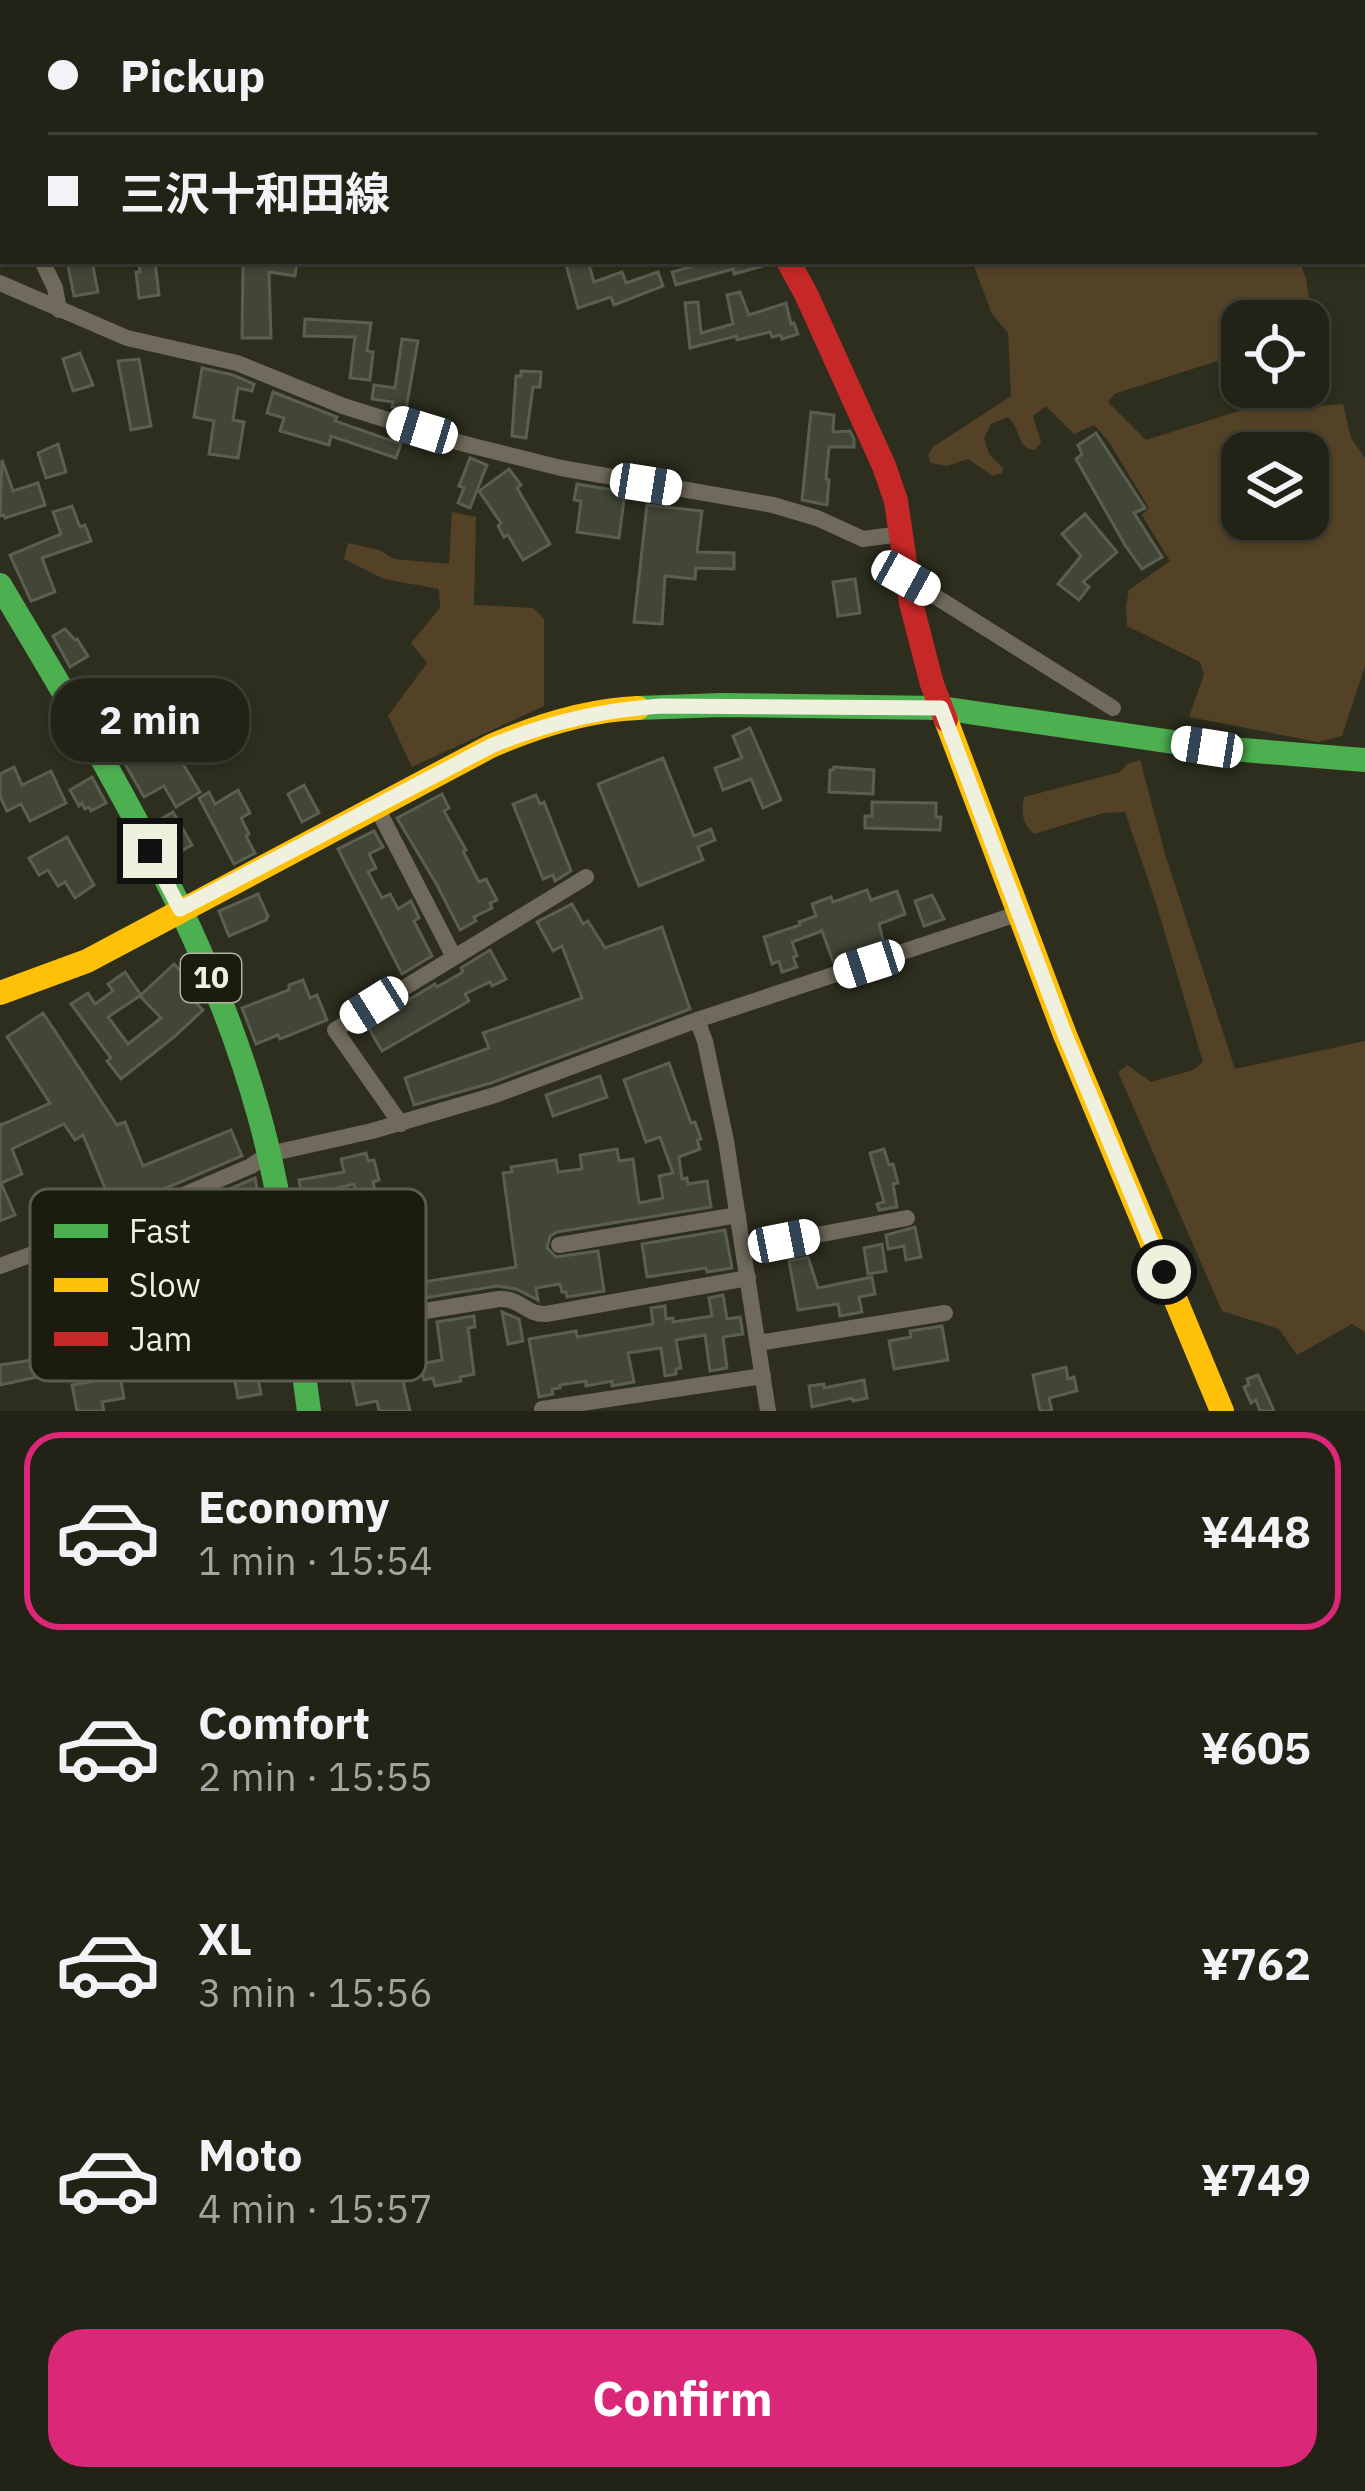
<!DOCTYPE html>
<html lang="en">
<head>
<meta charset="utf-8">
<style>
	:root { --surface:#222216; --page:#2a2a1f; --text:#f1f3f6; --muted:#a2a4a1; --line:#3f3f35; --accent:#db2777 }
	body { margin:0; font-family:"IBM Plex Sans","Noto Sans JP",sans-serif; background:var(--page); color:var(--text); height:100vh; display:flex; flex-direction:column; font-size:45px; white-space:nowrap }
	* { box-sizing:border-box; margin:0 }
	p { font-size:39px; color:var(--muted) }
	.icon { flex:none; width:66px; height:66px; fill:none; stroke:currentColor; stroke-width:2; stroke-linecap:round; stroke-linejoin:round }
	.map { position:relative; height:1411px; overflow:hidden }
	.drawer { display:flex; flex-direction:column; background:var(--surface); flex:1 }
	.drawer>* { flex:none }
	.banner { position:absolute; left:0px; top:0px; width:1365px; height:264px; box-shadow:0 3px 9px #0004,0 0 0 3px var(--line); display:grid; align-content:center; height:264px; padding:0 48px; background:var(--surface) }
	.buttons { position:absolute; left:1221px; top:300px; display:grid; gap:24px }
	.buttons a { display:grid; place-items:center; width:108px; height:108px; border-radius:24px; background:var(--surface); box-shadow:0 3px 9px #0004,0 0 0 3px var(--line); font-size:60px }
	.end { position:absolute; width:54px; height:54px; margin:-27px; border:15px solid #eff0de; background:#111; box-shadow:0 0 0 6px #111 }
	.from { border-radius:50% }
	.bubble { position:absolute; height:84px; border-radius:36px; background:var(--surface); box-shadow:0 3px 9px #0004,0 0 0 3px var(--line); font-size:39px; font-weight:700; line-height:84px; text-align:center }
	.car { position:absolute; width:36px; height:72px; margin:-36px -18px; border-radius:15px; box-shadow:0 0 9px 3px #0007; background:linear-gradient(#fff 24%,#345 0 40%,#fff 0 76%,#345 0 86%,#fff 0) }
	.banner b { display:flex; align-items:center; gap:42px; height:114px; font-size:45px }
	.banner b+b { border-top:3px solid var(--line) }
	.banner i { width:30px; height:30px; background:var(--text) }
	ul { padding:21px 0 0; list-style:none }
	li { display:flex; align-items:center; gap:36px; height:198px; margin:0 24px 18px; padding:0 24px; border:6px solid transparent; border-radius:36px }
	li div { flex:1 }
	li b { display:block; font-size:45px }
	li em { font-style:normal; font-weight:700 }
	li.active { border-color:var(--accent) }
	li>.icon { width:108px; height:108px; stroke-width:1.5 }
	.cta { display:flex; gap:24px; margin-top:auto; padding:24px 48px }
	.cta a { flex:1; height:138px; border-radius:36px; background:var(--accent); color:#fff; font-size:48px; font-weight:700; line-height:138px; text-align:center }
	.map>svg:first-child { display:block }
	.green { fill:#544226; fill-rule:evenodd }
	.building { fill:#414636; stroke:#5b5e51; stroke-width:3; fill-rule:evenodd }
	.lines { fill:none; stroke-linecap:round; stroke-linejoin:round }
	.street { stroke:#6f6a5b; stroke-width:16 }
	.fast { stroke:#4caf50; stroke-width:24 }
	.slow { stroke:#ffc107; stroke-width:24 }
	.jam { stroke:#c62828; stroke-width:24 }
	.route { stroke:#eff0de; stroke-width:15 }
	.labels { text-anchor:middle; stroke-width:9; stroke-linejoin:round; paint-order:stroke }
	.shield { fill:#1b1c0e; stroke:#afb0a0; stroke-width:3 }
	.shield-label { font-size:30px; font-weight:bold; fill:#eff0de }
	.key { fill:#1b1c0e; stroke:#5b5c4c; stroke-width:3 }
	.key-label { font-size:33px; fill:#eff0de }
</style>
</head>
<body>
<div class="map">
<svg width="1365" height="1411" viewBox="0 0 1365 1411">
	<rect width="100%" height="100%" fill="#2e2e1e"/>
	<g class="green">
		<path d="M972 261H1300L1306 279 1314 327 1308 329V321H1242V353L1114 394 1108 402 1146 440 1281 398 1289 409 1343 404 1351 438 1365 458V666L1342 736 1318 742 1189 717 1204 675 1200 662 1127 626 1126 607 1129 590 1170 561 1142 515 1149 508 1109 442 1094 425 1074 434 1046 406 1033 416 1041 442 1035 450C1016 448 1021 428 1008 417L991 424 984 438 989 454 1003 468 1002 473 993 476 968 459 947 466 931 463 928 455 933 447 1011 396 1008 333 992 314ZM1242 453H1308V519H1242Z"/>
		<polygon points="452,512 476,517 474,605 533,608 544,619 544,706 412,767 388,716 427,663 411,643 440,608 439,589 384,579 344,559 348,543 379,550 394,559 449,564"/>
		<path d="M1140 760 1165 854 1235 1069 1365 1041V1332L1352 1324 1297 1355 1279 1329 1222 1311 1118 1072 1127 1065 1151 1082 1193 1070 1203 1062 1156 903 1125 812 1104 813 1034 834C1022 823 1021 813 1024 797L1120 772 1127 764Z"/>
	</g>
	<g class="building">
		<polygon points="67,261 92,261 98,292 74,296"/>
		<polygon points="155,261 159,295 139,298 136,272 140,272 139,262"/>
		<polygon points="243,261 297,261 295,276 269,272 271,338 242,338"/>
		<polygon points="565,261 588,261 594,282 622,272 626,283 658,272 663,286 614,305 611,297 578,308"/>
		<polygon points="712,261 769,261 770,264 734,274 733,269 676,285 672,272"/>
		<polygon points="740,292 749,315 786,303 791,324 794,323 798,334 782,339 781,335 772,337 770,332 737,340 736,336 690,348 685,303 698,302 701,333 733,324 727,295"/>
		<polygon points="305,319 371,323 367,351 373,352 370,380 350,378 355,337 304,336"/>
		<polygon points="402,339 418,341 406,409 392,407 393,402 372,399 374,385 395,388"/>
		<polygon points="80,353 93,385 73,391 63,359"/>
		<polygon points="139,359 151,426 131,430 118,361"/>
		<polygon points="202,368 233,375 254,384 252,391 238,388 233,420 244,422 238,458 209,454 214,421 194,417"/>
		<polygon points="521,371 541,372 540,387 533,387 526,438 512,436 516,376 521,376"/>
		<polygon points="273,392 337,417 335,421 401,444 396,458 331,436 329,445 280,431 284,418 267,413"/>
		<polygon points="811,412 834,415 833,432 850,431 854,439 854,447 829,447 826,479 829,480 827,505 802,500"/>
		<polygon points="1096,433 1145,508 1134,513 1162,557 1142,569 1125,545 1076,459 1082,454 1078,445"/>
		<polygon points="58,444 66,472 46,478 38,453"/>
		<polygon points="470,458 487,465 470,508 458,503 464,488 459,486"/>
		<polygon points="2,460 13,491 38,483 45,505 5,518 4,515 0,516"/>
		<polygon points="509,469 521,485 517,488 550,544 523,560 508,535 504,537 498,526 501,523 479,491"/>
		<polygon points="577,484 625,492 619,538 577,532 581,501 574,500"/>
		<polygon points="647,505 702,511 697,552 734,553 734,569 696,568 695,579 665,576 662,624 634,622"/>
		<polygon points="72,506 80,527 85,525 91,541 42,558 55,592 31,601 10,555 61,534 53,512"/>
		<polygon points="1085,514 1117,552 1083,582 1089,587 1079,600 1058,584 1081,556 1062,534"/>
		<polygon points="855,579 860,613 838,616 833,582"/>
		<polygon points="65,629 75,640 77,639 88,656 70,667 53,636"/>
		<polygon points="212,700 219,710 172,746 200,792 176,807 164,786 144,797 96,713 101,710 115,735 146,716 152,725 155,723 164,736"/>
		<polygon points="750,728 781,800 763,808 751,779 723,790 715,768 742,758 733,736"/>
		<polygon points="663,758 694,836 711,829 715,840 698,847 703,860 639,886 598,784"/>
		<polygon points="14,767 22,785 51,771 66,803 30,821 21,804 7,811 0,796 0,774"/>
		<polygon points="834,767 874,770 873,794 829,792 830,770 833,770"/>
		<polygon points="92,777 106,803 91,811 89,807 85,809 82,803 79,806 70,790"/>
		<polygon points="304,785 319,813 302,822 288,794"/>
		<polygon points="238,790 250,813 241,818 249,834 246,836 255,853 234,864 199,798 209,792 215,804"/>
		<polygon points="442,794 449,808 444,811 466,850 463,851 479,882 486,879 497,900 490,903 492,908 474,917 476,921 460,930 437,885 397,818"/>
		<polygon points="536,795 540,804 544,802 571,871 555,881 553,875 543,879 513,804"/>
		<polygon points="872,802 936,803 936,817 941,817 940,830 865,828 865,816 872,816"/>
		<polygon points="173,812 192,845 174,855 161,830 166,827 161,819"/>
		<polygon points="374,831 383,847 369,854 376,868 368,872 382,898 390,894 398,909 411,901 419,918 414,921 432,956 402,974 338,849"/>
		<polygon points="67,837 94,885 75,898 65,882 58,886 48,870 39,875 29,858"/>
		<polygon points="867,890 871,900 897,891 905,914 879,924 884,944 833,961 822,931 792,942 797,956 793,957 797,967 782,972 779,961 772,964 764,937 800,925 799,922 816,916 812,904 831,897 833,902"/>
		<polygon points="258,894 268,916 266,920 229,936 219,911"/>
		<polygon points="932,895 944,919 924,926 915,901"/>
		<polygon points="572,904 583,924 588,921 605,948 662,927 690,1009 491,1083 414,1105 405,1078 489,1048 483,1033 582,998 562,946 553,951 537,922"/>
		<polygon points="490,950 506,979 492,986 490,982 465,994 469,1001 382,1051 367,1025 435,984 437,987 463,972 461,968"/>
		<polygon points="174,964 181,971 185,967 190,972 201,1000 196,1003 203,1010 174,1037 121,1079 107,1061 111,1058 71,1004 88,993 95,1004 113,991 108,984 125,972 141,995 108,1017 128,1044 161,1018 140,996"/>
		<polygon points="303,980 310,998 317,995 327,1020 280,1039 278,1035 256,1044 242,1008 289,990 289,985"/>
		<polygon points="43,1013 117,1125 125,1122 143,1166 231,1130 242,1156 114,1210 83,1135 75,1140 64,1124 12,1149 22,1174 1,1183 15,1215 0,1221 0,1123 1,1125 50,1103 7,1037"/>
		<path d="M669 1063 691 1123 695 1122 701 1139 697 1140 700 1149 679 1157 682 1179 687 1178 688 1184 707 1181 711 1207 557 1232 550 1236 547 1248 556 1257 598 1251 604 1291 567 1297 566 1292H562L560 1284 536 1288 538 1300 516 1289 497 1286 332 1313 329 1294 311 1296V1275L343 1269 337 1231 365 1226 354 1184 329 1190 335 1226 307 1230 299 1180 344 1172 341 1159 366 1153 368 1161 374 1160 379 1180 373 1182 383 1222 392 1220 394 1230 398 1229 400 1240 396 1241 405 1285 516 1267 503 1173 512 1172 511 1167 556 1160 558 1172 582 1169 580 1155 617 1149 619 1161 633 1159 639 1203 663 1198 659 1176 673 1173 660 1137 646 1142 624 1080ZM380 1245 388 1286 365 1290 358 1249Z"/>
		<polygon points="600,1076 607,1097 553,1116 546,1095"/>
		<polygon points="884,1149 889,1165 893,1164 898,1183 893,1184 897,1207 879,1210 877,1204 884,1202 870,1153"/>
		<polygon points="255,1178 259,1199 227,1204 233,1239 239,1238 247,1283 263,1281 269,1313 195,1325 179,1242 206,1237 201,1201"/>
		<polygon points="915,1227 921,1257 906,1260 904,1246 888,1249 886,1235"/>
		<polygon points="725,1230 732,1268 707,1272 706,1268 647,1277 642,1244"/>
		<polygon points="882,1244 886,1271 868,1274 864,1248"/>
		<polygon points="808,1257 818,1288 872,1277 875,1294 859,1297 862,1312 840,1316 838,1304 798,1310 789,1261"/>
		<polygon points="723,1295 727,1319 740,1317 743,1334 723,1337 727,1368 710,1371 705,1335 676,1340 681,1368 676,1369 676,1374 665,1376 661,1348 628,1353 634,1382 612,1386 612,1381 586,1386 586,1381 560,1385 560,1388 552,1389 553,1394 539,1397 529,1339 576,1331 577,1337 653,1324 651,1308 665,1306 666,1319 673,1318 673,1322 712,1316 709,1298"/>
		<polygon points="502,1312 519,1319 523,1341 508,1344"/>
		<polygon points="474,1316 475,1327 468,1328 474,1374 460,1377 461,1381 435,1386 433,1378 424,1380 420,1364 442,1360 437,1322"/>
		<polygon points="942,1326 948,1360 894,1369 889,1341 911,1337 910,1331"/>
		<polygon points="364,1339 365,1344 386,1340 392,1380 402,1377 410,1411 379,1411 377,1401 357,1405 350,1371 322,1376 320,1358 323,1354 322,1346"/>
		<polygon points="58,1356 60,1372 0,1385 0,1365"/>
		<polygon points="254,1356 261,1394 238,1398 231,1360"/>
		<polygon points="1066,1367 1068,1379 1074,1377 1077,1391 1049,1398 1052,1411 1040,1411 1033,1375"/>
		<polygon points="1258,1375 1274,1411 1260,1411 1256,1400 1251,1403 1244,1387 1249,1385 1247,1379"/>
		<polygon points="120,1376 124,1398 102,1402 104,1411 77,1411 72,1385"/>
		<polygon points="864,1380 867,1398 853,1401 852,1398 812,1407 809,1386 824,1384 824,1388"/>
	</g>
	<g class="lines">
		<g class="street">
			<polyline points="996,0 998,3"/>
			<polyline points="1092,0 1094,3"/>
			<polyline points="15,2 31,0"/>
			<polyline points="1126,3 1132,0"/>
			<polyline points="42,261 55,288 59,310"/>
			<polyline points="0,283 127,338 237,363 343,406 461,443 561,468 773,505 817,518 863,539 901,534"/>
			<polyline points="906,578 1113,708"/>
			<polyline points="376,806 453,955"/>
			<polyline points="697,1020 705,1041 726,1141 768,1411"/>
			<polyline points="401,1124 335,1030 586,877"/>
			<polyline points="559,1245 738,1215"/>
			<polyline points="743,1249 907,1218"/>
			<polyline points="0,1266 125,1220 251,1166 269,1154 372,1131 495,1095 697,1020 1017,914"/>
			<path d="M296 1332 499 1299C521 1298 526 1315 546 1314L748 1278"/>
			<polyline points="758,1343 945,1313"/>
			<polyline points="542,1409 763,1376"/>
		</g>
		<g class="fast">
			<polyline points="610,0 611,3"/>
			<path d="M0 585C100 754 206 924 259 1115 286 1211 295 1312 309 1411"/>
			<polyline points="638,708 721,705 941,708 1207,747 1365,760"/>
		</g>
		<g class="slow">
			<polyline points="946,720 1065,1035 1222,1411"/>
			<path d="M0 993 87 961 491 746C537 726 588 710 638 708"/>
		</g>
		<polyline class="jam" points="788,261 806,294 884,466 896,501 911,603 932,684 946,720"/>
	</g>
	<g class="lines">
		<path class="route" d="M150 851 180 909 491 746C546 723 601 710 661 706L941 708 1065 1035 1164 1272"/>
	</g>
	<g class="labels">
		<rect class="shield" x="181" y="954" width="60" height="48" rx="9"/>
		<g class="shield-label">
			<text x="211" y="988">10</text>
		</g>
	</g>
	<rect x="30" y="1189" width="396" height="192" rx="18" class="key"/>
	<rect x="54" y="1224" width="54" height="14" fill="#4caf50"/>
	<rect x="54" y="1278" width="54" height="14" fill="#ffc107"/>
	<rect x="54" y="1332" width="54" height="14" fill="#c62828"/>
	<g class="key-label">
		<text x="129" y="1243">Fast</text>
		<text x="129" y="1297">Slow</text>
		<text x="129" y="1351">Jam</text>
	</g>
</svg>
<div class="buttons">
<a><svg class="icon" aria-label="locate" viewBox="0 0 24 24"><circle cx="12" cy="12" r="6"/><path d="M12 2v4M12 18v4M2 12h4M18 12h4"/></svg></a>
<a><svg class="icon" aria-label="layers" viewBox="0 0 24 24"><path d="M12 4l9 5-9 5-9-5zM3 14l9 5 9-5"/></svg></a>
</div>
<i class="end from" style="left:1164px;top:1272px"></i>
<i class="end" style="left:150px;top:851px"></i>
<div class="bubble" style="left:51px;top:678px;width:198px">2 min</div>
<i class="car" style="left:422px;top:430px;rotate:287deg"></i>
<i class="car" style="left:646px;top:484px;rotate:99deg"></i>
<i class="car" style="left:906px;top:578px;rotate:119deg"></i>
<i class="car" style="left:1207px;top:747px;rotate:279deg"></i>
<i class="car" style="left:869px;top:964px;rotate:252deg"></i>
<i class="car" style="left:374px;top:1005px;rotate:238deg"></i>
<i class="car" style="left:784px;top:1241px;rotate:79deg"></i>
<div class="banner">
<b><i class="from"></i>Pickup</b>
<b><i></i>三沢十和田線</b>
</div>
</div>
<section class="drawer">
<ul>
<li class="active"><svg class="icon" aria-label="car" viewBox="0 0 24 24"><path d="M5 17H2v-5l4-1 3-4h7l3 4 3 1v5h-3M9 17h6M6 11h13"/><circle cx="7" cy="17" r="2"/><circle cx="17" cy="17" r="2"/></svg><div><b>Economy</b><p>1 min · 15:54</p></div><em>¥448</em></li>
<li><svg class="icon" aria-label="car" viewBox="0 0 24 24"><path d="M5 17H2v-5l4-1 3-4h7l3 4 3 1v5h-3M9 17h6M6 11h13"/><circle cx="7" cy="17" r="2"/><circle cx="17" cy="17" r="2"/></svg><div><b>Comfort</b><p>2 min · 15:55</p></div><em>¥605</em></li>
<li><svg class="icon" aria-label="car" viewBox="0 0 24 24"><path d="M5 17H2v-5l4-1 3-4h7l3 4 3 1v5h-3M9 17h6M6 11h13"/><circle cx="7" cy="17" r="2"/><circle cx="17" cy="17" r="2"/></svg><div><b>XL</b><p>3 min · 15:56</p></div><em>¥762</em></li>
<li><svg class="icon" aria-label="car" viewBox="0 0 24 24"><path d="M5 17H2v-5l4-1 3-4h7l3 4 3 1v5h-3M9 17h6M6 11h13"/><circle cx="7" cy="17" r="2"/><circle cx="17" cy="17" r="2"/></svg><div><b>Moto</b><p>4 min · 15:57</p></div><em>¥749</em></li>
</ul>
<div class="cta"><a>Confirm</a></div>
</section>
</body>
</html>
